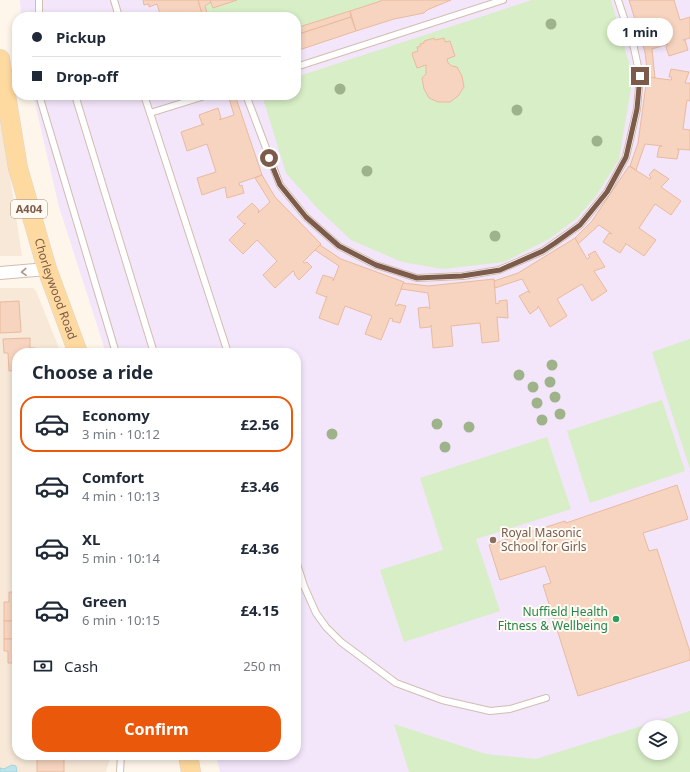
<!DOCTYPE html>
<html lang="en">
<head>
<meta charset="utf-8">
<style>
	:root { --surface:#fff; --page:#f2f2f3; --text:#1f2937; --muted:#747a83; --line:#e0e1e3; --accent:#ea580c }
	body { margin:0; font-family:"Noto Sans",sans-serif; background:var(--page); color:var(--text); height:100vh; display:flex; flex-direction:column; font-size:15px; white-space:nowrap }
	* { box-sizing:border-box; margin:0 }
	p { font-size:13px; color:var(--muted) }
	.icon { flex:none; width:22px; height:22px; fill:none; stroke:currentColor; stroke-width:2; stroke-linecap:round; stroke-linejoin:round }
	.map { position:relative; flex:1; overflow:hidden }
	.sheet { position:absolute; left:12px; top:348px; width:289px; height:412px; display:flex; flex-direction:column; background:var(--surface); border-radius:16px; box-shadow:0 2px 6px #0003 }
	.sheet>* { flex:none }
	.top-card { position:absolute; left:12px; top:12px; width:289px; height:88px; border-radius:16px; box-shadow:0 2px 6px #0003; display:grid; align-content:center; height:88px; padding:0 20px; background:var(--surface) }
	.tools { position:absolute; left:638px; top:720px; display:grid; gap:8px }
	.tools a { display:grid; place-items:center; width:40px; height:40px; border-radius:50%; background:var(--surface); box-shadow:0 2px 6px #0003; font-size:20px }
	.end { position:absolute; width:18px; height:18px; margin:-9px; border:5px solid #7c5b4a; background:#fff; box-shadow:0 0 0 2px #fff }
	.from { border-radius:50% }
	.bubble { position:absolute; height:28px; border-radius:14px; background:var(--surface); box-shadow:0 2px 6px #0003; font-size:13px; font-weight:700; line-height:28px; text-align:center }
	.top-card b { display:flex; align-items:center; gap:14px; height:38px; font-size:15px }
	.top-card b+b { border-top:1px solid var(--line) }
	.top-card i { width:10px; height:10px; background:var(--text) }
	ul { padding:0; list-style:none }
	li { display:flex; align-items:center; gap:12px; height:56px; margin:0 8px 6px; padding:0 12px; border:2px solid transparent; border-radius:16px }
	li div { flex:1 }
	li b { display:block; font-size:15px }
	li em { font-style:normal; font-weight:700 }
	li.on { border-color:var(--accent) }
	li>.icon { width:36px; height:36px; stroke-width:1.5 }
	h2 { padding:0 20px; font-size:18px; line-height:48px }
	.pay { display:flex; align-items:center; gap:10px; height:44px; padding:0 20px; font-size:15px }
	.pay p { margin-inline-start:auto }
	.action { display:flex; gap:8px; margin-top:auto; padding:8px 20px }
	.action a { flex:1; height:46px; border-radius:16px; background:var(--accent); color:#fff; font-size:16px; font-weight:700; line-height:46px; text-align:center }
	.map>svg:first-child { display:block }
	.residential { fill:#f7e8d8 }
	.education { fill:#f3e6fb; fill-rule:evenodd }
	.green { fill:#d7eec6; fill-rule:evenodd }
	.water { fill:#bce4ea; stroke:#a1d5dd }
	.building { fill:#f6d4bf; stroke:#eaba9e }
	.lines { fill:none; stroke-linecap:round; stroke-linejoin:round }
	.lane-casing { stroke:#d2bdae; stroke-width:8 }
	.street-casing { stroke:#d2bdae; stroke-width:14 }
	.primary-casing { stroke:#ddd4d0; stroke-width:20 }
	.lane { stroke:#fff; stroke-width:6 }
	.street { stroke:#fff; stroke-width:12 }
	.primary { stroke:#ffdaa0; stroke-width:19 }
	.tree { fill:#9fb38b }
	.oneway { stroke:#aa9489 }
	.route { stroke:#7c5b4a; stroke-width:5 }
	.education-dot { fill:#8d6e63; stroke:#fffaf2; stroke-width:1.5 }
	.leisure-dot { fill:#2e9e5b; stroke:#fffaf2; stroke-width:1.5 }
	.labels { text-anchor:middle; stroke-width:4; stroke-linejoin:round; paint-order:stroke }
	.shield { fill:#fffaf2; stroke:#a38b7c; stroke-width:1 }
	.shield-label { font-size:11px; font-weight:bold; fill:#7c5b4a }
	.street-label { font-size:12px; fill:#7c5b4a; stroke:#fffaf2 }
	.education-label { font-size:12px; fill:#785e54; stroke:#fffaf2; text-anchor:start }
	.leisure-label { font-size:12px; fill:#27864d; stroke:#fffaf2; text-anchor:end }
</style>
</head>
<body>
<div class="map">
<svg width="690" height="772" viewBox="0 0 690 772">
	<rect width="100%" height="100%" fill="#fef6ea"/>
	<g class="residential">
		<polygon points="0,110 22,256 0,256"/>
		<polygon points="0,288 33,288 36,291 61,353 17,353 17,755 111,755 106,772 0,772"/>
	</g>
	<path class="education" d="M20 0H690V772H220L216 755H296V353H106L59 207 33 95H296V17H21ZM645 727H671V753H645Z"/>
	<g class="green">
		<polygon points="236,0 381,0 381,1 296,28 296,17 208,17 205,6 211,2 213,8"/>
		<polygon points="532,0 611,0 633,77 619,159 596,196 576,219 549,239 504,262 443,269 402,262 351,240 317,208 286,173 262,95 296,95 296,77"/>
		<polygon points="690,339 690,469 652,352"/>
		<polygon points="662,400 685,471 590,503 567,431"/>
		<polygon points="547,437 571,509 476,539 500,611 404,642 380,570 443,550 420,478"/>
		<path d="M690 711V772H409L394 724 486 754 536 759ZM645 727H671V753H645Z"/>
	</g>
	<polygon class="water" points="12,765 16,766 17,772 0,772 0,768 4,769"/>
	<g class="building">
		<polygon points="143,0 198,0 203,17 161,17 157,4 149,7 149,4 144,5"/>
		<polygon points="198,0 210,0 211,2 205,6 208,17 203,17"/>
		<polygon points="210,0 237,0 213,8"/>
		<polygon points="381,0 451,0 427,10 424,13 394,19 356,31 350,11 381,1"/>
		<polygon points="629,0 674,0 680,20 690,17 690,38 683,40 685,40 688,50 669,56 666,47 668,44 652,49 655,78 648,77 645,52"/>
		<polygon points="350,11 351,17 296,35 296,28"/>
		<polygon points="351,17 356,31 296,51 296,35"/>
		<polygon points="434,38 435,40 444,38 445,42 450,41 455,56 447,59 448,63 452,66 457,67 462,76 464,87 458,96 450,102 438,102 429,98 424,89 422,78 426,74 426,65 417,68 413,57 412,53 418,51 417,47 421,46 420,44 424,43 424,41"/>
		<polygon points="671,69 689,72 685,83 690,83 690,101 687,100 683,129 690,130 690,150 677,149 679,150 677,159 657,157 659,147 662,146 645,144 636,170 630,166 638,143 647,77 671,80 672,77 669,77"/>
		<polygon points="228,95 235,95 262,175 239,183 240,186 242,185 244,193 227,198 225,187 202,195 197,178 216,172 207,144 187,151 181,132 204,124 202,124 199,115 218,108 221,118 219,120 234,115"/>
		<polygon points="629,166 650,179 651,177 649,175 654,169 669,179 661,187 681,201 671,215 655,204 639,228 656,240 644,256 625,243 626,244 620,253 603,242 609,233 612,234 599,225 578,244 575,238 592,221"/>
		<polygon points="262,175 275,197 321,244 303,262 305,263 307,262 312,267 299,280 294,274 295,273 293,271 275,288 263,275 277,261 257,240 243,254 229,240 246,223 244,224 237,217 252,203 259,210 258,213 270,202 255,178"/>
		<polygon points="575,238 587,259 590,257 588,255 595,251 605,267 594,271 607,291 592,301 582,284 557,299 567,316 550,327 538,306 538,308 530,314 519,296 528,291 530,293 522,279 495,288 494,281 518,273"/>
		<polygon points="320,245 341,259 404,282 395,305 398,306 398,304 406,306 400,323 392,321 393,319 390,318 381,340 365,334 372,316 345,306 338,325 319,318 327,296 326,297 316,293 323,275 333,278 333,281 339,266 315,250"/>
		<polygon points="494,279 496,304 499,303 499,301 507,300 508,318 497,317 499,341 482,343 480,323 451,326 453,346 433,348 431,325 430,327 420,328 418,308 428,307 430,309 428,293 401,289 403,283 428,286"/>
		<polygon points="19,301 21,332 0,333 0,302"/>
		<polygon points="30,338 30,348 35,348 35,353 17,353 17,370 9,371 8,353 4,353 3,339"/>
		<polygon points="15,388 17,388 17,410 17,400 15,400"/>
		<polygon points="677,485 688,519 643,533 649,551 657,549 690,652 690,660 578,696 543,585 551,583 545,566 500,580 489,545 565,521 566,523"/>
		<polygon points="9,592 17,592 17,621 4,621 4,602 9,602"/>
		<rect x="4" y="621" width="13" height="18"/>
		<polygon points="4,639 17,639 17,663 8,663 8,651 4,651"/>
		<rect x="37" y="755" width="27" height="17"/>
	</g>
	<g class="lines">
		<defs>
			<g id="lane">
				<polyline points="114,0 119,17"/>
				<polyline points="39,17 39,0"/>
				<polyline points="296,67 503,0"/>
				<polyline points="39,95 116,353"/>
				<polyline points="75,95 154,353"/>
				<polyline points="144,95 150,113 208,95"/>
				<polyline points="246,95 280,185 306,217 339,246 376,265 417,278 463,276 499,270 543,251 580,225 607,192 626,157 637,109 640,76 634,48 618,0"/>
				<polyline points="150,113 228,353"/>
				<polyline points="296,561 304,586 316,613 326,627 341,642 396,683 442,700 490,711 510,709 546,698"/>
				<polyline points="120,772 121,755"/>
			</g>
			<polyline id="street" points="0,273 47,269"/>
			<g id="primary">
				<path id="s1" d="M0 59 18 168 47 269 78 353"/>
				<polyline points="188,755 191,772"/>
			</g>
		</defs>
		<use href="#lane" class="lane-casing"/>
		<use href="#street" class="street-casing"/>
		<use href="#primary" class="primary-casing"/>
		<use href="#lane" class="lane"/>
		<use href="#street" class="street"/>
		<use href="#primary" class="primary"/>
	</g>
	<g class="tree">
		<circle cx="551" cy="24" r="5.5"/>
		<circle cx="340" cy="89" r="5.5"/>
		<circle cx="517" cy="110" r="5.5"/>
		<circle cx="597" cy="141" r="5.5"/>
		<circle cx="367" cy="171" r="5.5"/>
		<circle cx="495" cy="236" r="5.5"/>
		<circle cx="552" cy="365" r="5.5"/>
		<circle cx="519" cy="375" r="5.5"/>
		<circle cx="550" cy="382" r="5.5"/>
		<circle cx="533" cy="387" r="5.5"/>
		<circle cx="555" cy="397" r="5.5"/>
		<circle cx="537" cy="403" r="5.5"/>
		<circle cx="560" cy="414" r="5.5"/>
		<circle cx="542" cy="420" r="5.5"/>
		<circle cx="437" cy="424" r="5.5"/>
		<circle cx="469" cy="427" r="5.5"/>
		<circle cx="332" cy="434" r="5.5"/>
		<circle cx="445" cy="447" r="5.5"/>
	</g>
	<defs><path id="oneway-chevron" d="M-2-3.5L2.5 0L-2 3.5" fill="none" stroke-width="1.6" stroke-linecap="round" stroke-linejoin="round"/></defs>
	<use class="oneway" href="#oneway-chevron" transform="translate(24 272) rotate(177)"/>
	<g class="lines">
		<polyline class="route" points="269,158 280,185 306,217 339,246 376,265 417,278 462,276 500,270 543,251 555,243 580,225 607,192 626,157 637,109 640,76"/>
	</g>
	<circle class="education-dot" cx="493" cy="540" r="4"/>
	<circle class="leisure-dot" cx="616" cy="619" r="4"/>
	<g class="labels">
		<rect class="shield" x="11" y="200" width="36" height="18" rx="3"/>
		<g class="shield-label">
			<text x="29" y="213">A404</text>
		</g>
		<g class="street-label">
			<text dy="4" stroke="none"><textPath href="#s1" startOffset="237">Chorleywood Road</textPath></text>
		</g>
		<g class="education-label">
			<text x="501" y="537">Royal Masonic<tspan x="501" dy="14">School for Girls</tspan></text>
		</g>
		<g class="leisure-label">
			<text x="608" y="616">Nuffield Health<tspan x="608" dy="14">Fitness &amp; Wellbeing</tspan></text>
		</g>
	</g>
</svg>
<div class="tools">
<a><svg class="icon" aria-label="layers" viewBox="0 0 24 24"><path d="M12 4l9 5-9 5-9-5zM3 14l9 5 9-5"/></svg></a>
</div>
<i class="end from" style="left:269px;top:158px"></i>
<i class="end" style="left:640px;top:76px"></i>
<div class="bubble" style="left:607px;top:18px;width:66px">1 min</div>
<div class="top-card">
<b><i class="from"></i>Pickup</b>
<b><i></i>Drop-off</b>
</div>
<section class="sheet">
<h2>Choose a ride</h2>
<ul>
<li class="on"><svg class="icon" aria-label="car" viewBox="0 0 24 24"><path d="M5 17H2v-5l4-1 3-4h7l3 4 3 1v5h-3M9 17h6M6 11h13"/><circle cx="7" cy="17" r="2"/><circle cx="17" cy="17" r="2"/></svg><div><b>Economy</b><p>3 min · 10:12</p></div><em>£2.56</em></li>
<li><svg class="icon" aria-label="car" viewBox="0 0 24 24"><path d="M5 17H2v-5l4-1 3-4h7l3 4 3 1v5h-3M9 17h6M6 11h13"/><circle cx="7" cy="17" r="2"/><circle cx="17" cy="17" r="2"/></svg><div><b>Comfort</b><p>4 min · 10:13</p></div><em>£3.46</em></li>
<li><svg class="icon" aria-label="car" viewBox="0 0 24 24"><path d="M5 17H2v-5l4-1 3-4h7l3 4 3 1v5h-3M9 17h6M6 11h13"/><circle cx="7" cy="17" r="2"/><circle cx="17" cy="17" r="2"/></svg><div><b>XL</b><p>5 min · 10:14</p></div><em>£4.36</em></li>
<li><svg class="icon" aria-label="car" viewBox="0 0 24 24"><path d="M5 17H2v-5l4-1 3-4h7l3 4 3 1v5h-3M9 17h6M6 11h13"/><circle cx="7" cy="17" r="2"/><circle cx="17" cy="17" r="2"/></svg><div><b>Green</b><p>6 min · 10:15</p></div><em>£4.15</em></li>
</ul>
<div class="pay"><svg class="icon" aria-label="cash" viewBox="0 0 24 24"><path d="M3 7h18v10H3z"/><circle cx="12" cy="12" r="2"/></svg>Cash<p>250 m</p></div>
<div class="action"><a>Confirm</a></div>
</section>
</div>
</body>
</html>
